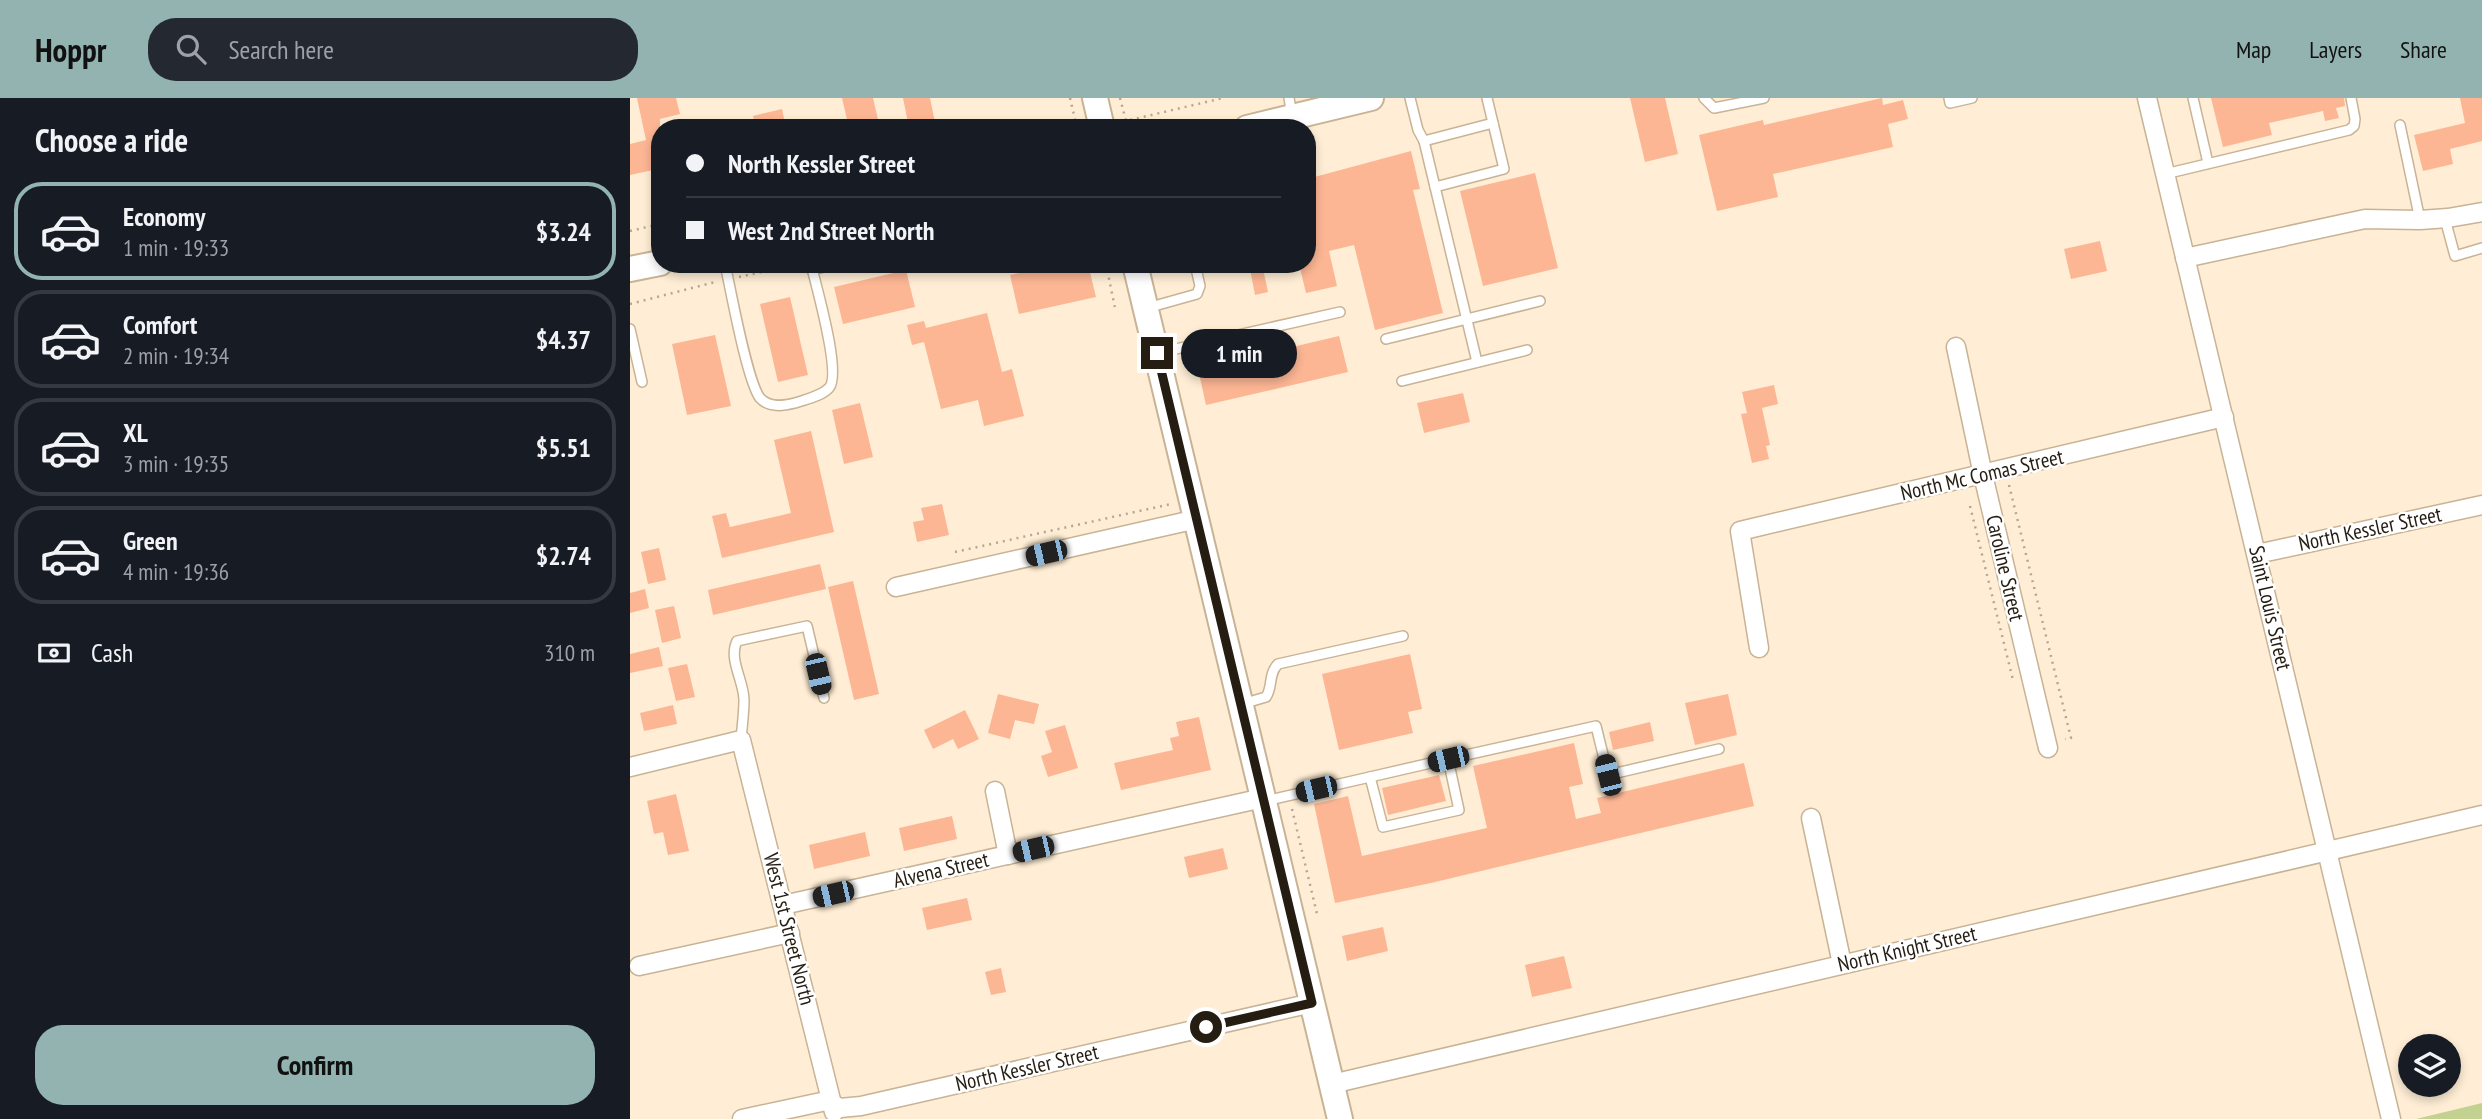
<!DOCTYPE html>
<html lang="en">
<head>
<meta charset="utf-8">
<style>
	:root { --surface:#171b24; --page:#242831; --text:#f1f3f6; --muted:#9ea1a6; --line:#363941; --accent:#92b3af }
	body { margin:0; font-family:"PT Sans Narrow",sans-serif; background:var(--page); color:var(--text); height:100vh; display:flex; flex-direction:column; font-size:26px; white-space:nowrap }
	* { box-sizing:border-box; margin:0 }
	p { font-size:23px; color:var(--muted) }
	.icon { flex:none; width:38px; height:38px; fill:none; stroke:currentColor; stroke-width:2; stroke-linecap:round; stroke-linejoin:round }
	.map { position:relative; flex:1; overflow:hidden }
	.side { display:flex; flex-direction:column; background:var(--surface); width:630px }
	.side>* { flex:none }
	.hud { position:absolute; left:21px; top:21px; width:665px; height:154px; border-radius:28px; box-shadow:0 4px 10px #0003; display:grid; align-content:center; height:154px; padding:0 35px; background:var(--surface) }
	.buttons { position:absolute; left:1768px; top:936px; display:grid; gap:14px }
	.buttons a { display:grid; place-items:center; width:63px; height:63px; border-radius:50%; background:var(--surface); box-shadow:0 4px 10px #0003; font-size:35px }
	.end { position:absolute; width:32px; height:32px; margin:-16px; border:9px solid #251d12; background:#fff; box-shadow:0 0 0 4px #fff }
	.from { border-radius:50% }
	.bubble { position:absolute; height:49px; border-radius:24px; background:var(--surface); box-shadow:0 4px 10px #0003; font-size:23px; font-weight:600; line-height:49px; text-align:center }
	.car { position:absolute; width:21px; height:42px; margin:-21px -10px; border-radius:9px; box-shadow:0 0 5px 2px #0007; background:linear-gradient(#222 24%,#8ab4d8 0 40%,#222 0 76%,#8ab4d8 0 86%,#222 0) }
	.hud b { display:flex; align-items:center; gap:24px; height:66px; font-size:26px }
	.hud b+b { border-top:2px solid var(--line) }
	.hud i { width:18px; height:18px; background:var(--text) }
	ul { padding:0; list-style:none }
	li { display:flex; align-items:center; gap:21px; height:98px; margin:0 14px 10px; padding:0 21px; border:4px solid var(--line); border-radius:28px }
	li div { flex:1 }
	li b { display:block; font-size:26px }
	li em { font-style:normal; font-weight:600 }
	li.on { border-color:var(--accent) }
	li>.icon { width:63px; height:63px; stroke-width:1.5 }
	h2 { padding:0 35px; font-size:32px; line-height:84px }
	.pay { display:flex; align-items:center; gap:18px; height:77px; padding:0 35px; font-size:26px }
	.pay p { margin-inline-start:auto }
	.button { display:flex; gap:14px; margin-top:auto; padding:14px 35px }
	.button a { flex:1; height:80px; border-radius:28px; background:var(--accent); color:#111; font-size:28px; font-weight:600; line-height:80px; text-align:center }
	header { display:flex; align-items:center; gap:42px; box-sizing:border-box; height:98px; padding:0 35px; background:var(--accent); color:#111 }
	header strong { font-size:33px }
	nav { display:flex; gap:38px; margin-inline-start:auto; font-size:24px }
	.search { width:490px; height:63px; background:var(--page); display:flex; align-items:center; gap:18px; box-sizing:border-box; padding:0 24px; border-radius:28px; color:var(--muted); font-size:26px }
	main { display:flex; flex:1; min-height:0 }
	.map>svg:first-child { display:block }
	.green { fill:#c3d291 }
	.building { fill:#fcb694 }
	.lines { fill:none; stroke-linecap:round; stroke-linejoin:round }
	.lane-casing { stroke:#c8b395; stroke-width:12 }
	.street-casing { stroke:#c8b395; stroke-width:21 }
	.secondary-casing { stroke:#c8b395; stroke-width:28 }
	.path { stroke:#b5a793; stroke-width:2.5; stroke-dasharray:2 5; stroke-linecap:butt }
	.lane { stroke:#fff; stroke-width:9 }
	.street { stroke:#fff; stroke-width:18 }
	.secondary { stroke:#fff; stroke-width:24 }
	.route { stroke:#251d12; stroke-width:9 }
	.labels { text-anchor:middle; stroke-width:5; stroke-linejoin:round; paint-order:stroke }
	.street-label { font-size:21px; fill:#251d12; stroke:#fff }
</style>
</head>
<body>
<header>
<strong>Hoppr</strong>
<div class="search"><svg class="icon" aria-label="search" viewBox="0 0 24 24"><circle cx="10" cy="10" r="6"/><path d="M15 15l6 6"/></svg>Search here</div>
<nav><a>Map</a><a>Layers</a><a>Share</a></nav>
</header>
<main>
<section class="side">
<h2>Choose a ride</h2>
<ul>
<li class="on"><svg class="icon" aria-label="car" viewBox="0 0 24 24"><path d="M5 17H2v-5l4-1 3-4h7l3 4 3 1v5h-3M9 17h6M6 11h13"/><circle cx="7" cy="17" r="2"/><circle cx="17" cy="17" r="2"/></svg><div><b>Economy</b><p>1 min · 19:33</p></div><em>$3.24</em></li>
<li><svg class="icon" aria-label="car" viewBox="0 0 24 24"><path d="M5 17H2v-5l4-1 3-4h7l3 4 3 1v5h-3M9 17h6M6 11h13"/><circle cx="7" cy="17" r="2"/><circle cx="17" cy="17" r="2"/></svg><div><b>Comfort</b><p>2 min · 19:34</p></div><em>$4.37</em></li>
<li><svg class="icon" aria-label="car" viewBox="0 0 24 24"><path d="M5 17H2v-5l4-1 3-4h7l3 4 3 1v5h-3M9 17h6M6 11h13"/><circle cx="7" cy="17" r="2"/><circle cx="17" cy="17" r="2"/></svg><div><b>XL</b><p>3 min · 19:35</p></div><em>$5.51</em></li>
<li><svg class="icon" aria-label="car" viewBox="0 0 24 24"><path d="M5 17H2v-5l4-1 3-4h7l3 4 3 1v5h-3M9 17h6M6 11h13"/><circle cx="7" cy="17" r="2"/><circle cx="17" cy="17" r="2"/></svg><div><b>Green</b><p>4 min · 19:36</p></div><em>$2.74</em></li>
</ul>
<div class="pay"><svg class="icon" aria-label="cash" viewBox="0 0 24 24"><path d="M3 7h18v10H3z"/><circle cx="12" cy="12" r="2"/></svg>Cash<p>310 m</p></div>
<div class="button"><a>Confirm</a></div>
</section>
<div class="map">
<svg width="1852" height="1021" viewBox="0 0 1852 1021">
	<rect width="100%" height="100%" fill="#ffeed5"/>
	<polygon class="green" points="1852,1005 1852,1021 1786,1021"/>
	<g class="building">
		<polygon points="7,0 46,0 50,16 30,21 30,76 24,77 23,72 0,77 0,46 16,42"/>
		<polygon points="212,0 243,0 250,30 219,30"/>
		<polygon points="273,0 300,0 305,24 298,26 299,30 279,30"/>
		<polygon points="1000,0 1035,0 1048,56 1015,64"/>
		<polygon points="1252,0 1253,7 1273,2 1278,21 1258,26 1263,49 1143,76 1148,99 1087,113 1069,37 1133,22 1134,27"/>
		<polygon points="1581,0 1714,0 1715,8 1706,10 1709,20 1695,23 1693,13 1639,25 1642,37 1593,49"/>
		<polygon points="1830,0 1852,0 1852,43 1820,51 1823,66 1793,73 1784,37 1835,25"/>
		<polygon points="152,11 156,30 126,30 123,18"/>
		<polygon points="781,53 790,91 783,92 813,215 745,232 724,147 699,153 707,188 676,195 669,166 677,166 677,81"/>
		<polygon points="905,75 928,170 853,188 830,93"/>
		<polygon points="1470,143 1477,173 1441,181 1434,151"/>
		<polygon points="428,166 458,166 466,199 389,216 380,177"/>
		<polygon points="619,166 632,166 638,194 625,197"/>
		<polygon points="276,172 285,209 213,226 204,189"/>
		<polygon points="160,199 178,277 148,284 130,206"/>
		<polygon points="357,215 372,274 382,271 394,318 354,328 348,302 311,311 294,244 282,247 277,227 294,223 296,230"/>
		<polygon points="85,237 101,308 57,317 42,246"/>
		<polygon points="709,238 718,274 576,307 568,271"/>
		<polygon points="1144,287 1148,306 1132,310 1140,347 1136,348 1139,361 1122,365 1111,316 1117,315 1112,294"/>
		<polygon points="833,295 840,324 794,335 787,305"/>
		<polygon points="230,305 243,359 214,366 202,312"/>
		<polygon points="181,333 204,434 92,460 82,418 96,415 100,429 161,415 144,342"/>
		<polygon points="312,406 319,437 287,444 283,424 294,422 291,410"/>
		<polygon points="29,450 36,482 18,486 11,454"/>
		<polygon points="190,466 196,491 83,517 78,492"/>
		<polygon points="223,483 249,596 224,602 198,489"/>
		<polygon points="15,491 19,510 0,515 0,495"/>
		<polygon points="44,508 51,540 32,545 25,512"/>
		<polygon points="29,549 33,568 0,575 0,556"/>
		<polygon points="780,556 792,611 778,614 783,635 709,652 692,576"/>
		<polygon points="57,566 65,599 46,603 38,570"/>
		<polygon points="368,596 409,606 404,626 385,622 380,641 358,635"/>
		<polygon points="1098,596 1107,637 1065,647 1055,605"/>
		<polygon points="43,607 47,626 14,633 10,615"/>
		<polygon points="335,612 349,641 328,651 323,641 303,651 294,632"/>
		<polygon points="569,619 581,672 491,692 484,665 543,652 540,640 549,638 546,624"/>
		<polygon points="1020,624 1024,643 983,652 979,634"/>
		<polygon points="435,627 448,670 418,679 411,658 422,654 415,633"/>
		<polygon points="944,645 953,686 939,689 946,721 971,715 967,700 1114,665 1124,708 801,785 705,805 684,706 718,698 732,758 857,730 843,668"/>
		<polygon points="809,677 816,703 758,717 752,690"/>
		<polygon points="46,696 59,753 38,757 33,734 24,736 17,703"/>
		<polygon points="322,718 327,741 274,753 269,730"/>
		<polygon points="235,734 240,758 184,771 179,747"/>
		<polygon points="593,750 598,771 559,780 554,759"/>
		<polygon points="337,800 342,822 297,832 292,810"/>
		<polygon points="753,829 758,853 717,863 712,838"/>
		<polygon points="934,858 942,890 902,899 895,867"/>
		<polygon points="371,870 376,894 361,897 355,874"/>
	</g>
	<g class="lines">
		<defs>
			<g id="lane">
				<polyline points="659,0 662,18"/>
				<polyline points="780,0 788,32 794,43 863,25 857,0"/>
				<polyline points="1074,0 1084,10 1134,0"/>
				<polyline points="1319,0 1320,5 1342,0"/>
				<polyline points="1563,0 1578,65"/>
				<polyline points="1770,27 1790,122"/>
				<polyline points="794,43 847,264"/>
				<polyline points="1535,76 1719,32 1724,28 1725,21 1721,0"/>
				<polyline points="805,89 874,71 863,25"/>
				<polyline points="1815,121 1825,158 1852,150"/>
				<path d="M95 166C101 193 117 283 130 300 139 310 153 308 165 305 176 301 190 299 199 290 212 276 186 188 181 166"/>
				<polyline points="182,172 206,166"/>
				<polyline points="517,210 567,196 570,188 565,166"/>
				<polyline points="0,231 12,284"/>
				<polyline points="756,241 910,203"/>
				<polyline points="528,255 710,214"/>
				<polyline points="772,283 897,252"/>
				<path d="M612 606 636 599C643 589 638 576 648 566L773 538"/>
				<path d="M111 642C112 629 114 615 114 602 114 583 98 561 107 543L177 528 194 600"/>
				<polyline points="740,679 818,661"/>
				<polyline points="635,703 740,679 753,729 829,712 818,661 966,628 978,677 1089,651"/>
			</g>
			<g id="street">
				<polyline points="1517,0 1761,1021"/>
				<polyline points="1555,160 1735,121 1790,122 1818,120 1852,114"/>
				<polyline points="1326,249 1353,377 1418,650"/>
				<polyline points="1627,456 1852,407"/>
				<polyline points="266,489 567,421"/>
				<polyline points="1129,550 1110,433 1594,319"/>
				<polyline points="0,669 111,642 204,1014"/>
				<polyline points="365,693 378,757"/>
				<polyline points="1181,720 1212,866"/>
				<polyline points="153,807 633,700"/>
				<polyline points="9,868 160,835"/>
				<polyline points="702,986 1852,717"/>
				<polyline points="112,1021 196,1003 210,1010 231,1008 682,905"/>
			</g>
			<g id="secondary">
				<polyline points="465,0 472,30"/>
				<polyline points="617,30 741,0"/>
				<polyline points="505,166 710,1021"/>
				<polyline points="0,171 30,165"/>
			</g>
		</defs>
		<use href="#lane" class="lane-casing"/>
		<use href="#street" class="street-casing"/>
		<use href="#secondary" class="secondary-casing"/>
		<g class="path">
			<polyline points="440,0 447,30"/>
			<polyline points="490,0 496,23 593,0"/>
			<polyline points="0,133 30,126"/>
			<polyline points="476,166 485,210"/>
			<polyline points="109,179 168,166"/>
			<polyline points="0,206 85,184"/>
			<polyline points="1379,387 1441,640 1435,641"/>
			<polyline points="1340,408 1383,582"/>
			<polyline points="325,454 541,406"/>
			<polyline points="662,711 687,816"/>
		</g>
		<use href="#lane" class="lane"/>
		<use href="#street" class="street"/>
		<use href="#secondary" class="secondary"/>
	</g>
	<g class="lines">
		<polyline class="route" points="527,255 682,905 576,929"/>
	</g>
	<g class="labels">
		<g class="street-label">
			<text transform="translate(1352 377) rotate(-13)" y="7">North Mc Comas Street</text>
			<text transform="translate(1740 431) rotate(-12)" y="7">North Kessler Street</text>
			<text transform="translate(1375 470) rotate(77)" y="7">Caroline Street</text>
			<text transform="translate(1640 510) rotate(77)" y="7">Saint Louis Street</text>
			<text transform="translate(311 772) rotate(-13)" y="7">Alvena Street</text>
			<text transform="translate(159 831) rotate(76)" y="7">West 1st Street North</text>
			<text transform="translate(1277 851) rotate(-13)" y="7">North Knight Street</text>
			<text transform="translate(397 970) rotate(-13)" y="7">North Kessler Street</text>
		</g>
	</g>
</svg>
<div class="buttons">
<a><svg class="icon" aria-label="layers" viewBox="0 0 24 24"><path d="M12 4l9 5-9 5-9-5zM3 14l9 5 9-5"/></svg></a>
</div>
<i class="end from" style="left:576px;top:929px"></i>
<i class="end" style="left:527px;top:255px"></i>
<div class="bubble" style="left:551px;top:231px;width:116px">1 min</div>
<i class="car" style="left:416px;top:455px;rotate:257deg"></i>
<i class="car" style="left:188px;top:576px;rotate:167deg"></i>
<i class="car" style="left:818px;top:661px;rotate:257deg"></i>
<i class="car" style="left:978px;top:677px;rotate:346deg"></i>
<i class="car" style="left:686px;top:691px;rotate:257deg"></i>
<i class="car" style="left:403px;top:751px;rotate:257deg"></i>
<i class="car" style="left:203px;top:796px;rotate:257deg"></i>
<div class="hud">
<b><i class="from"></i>North Kessler Street</b>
<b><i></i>West 2nd Street North</b>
</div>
</div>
</main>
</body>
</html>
